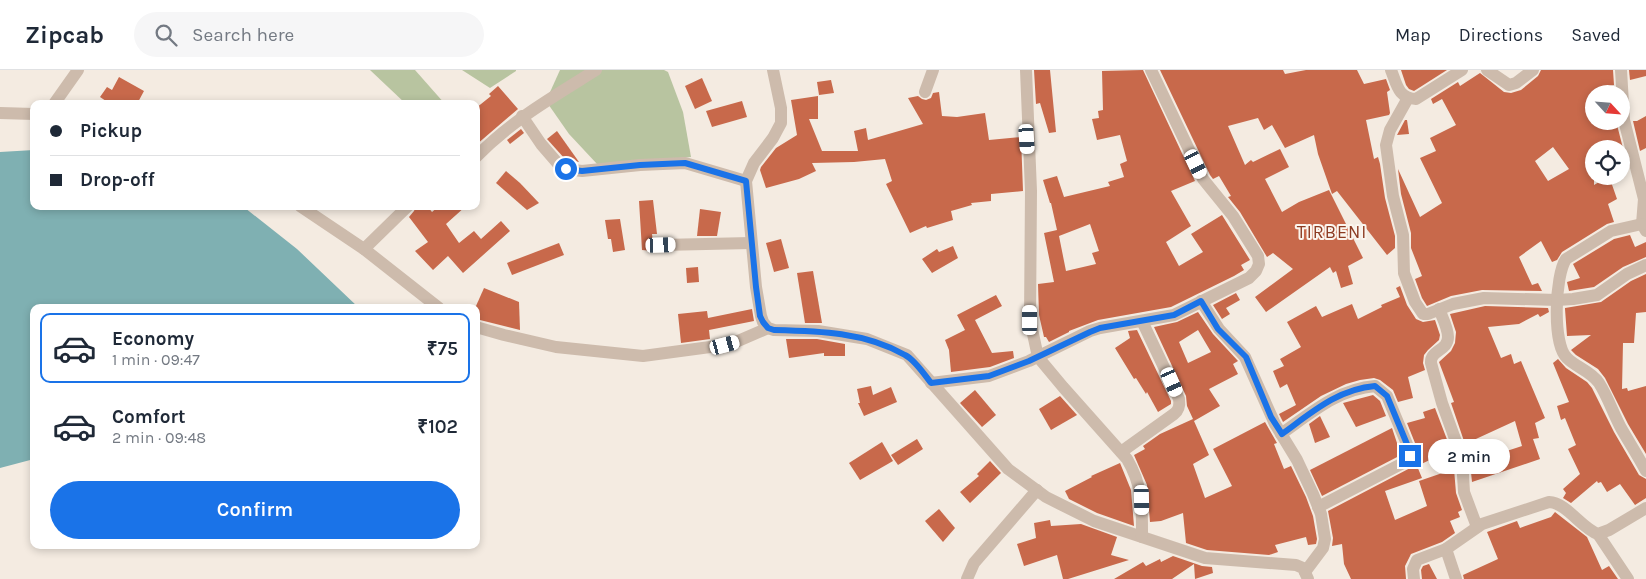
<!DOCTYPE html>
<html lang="en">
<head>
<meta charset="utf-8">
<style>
	:root { --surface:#fff; --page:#f6f6f7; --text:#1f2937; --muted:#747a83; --line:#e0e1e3; --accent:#1a73e8 }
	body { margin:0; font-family:Karla,sans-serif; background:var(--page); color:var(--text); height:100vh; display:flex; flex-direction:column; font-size:19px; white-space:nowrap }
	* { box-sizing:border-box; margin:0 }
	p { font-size:16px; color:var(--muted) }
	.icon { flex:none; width:28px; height:28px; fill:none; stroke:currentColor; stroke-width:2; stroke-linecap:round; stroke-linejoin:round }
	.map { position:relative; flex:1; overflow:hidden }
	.side { position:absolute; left:30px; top:234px; width:450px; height:245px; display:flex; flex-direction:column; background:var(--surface); border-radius:10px; box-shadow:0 2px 8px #0003 }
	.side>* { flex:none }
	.top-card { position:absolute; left:30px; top:30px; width:450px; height:110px; border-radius:10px; box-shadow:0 2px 8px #0003; display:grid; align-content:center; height:110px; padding:0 20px; background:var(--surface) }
	.needle { width:32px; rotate:116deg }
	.fabs { position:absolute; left:1585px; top:15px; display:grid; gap:10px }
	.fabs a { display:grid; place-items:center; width:45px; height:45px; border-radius:50%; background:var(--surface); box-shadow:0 2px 8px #0003; font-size:25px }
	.end { position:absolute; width:22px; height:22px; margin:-11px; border:6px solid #1a73e8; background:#fff; box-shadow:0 0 0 2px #fff }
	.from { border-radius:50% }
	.bubble { position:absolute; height:35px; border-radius:18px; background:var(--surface); box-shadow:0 2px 8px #0003; font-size:16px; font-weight:600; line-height:35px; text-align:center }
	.car { position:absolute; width:15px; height:30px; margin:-15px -8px; border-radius:6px; box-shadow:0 0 4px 1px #0007; background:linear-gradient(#fff 24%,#345 0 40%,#fff 0 76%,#345 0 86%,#fff 0) }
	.top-card b { display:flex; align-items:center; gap:18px; height:48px; font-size:19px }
	.top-card b+b { border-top:1px solid var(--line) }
	.top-card i { width:12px; height:12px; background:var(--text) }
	ul { padding:9px 0 0; list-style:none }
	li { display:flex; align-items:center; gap:15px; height:70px; margin:0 10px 8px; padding:0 10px; border:2px solid transparent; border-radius:10px }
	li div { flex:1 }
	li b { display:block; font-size:19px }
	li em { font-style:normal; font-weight:600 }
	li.on { border-color:var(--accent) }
	li>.icon { width:45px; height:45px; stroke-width:1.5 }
	.primary-button { display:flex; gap:10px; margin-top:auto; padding:10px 20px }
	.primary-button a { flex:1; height:58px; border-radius:30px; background:var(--accent); color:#fff; font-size:20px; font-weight:600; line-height:58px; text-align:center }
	header { display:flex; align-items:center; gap:30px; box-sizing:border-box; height:70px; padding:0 25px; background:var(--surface); border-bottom:1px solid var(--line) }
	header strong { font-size:24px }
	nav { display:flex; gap:28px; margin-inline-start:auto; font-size:18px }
	.search { width:350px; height:45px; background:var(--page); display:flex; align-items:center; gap:12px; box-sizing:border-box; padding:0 18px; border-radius:28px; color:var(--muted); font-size:19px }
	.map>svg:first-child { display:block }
	.green { fill:#b8c4a0 }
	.water { fill:#7fb0b2 }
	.building { fill:#c8694b; fill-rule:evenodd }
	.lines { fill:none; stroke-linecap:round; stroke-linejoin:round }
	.street { stroke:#cdbbac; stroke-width:12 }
	.route { stroke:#1a73e8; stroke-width:6 }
	.labels { text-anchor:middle; stroke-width:4; stroke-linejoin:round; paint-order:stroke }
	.quarter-label { font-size:18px; letter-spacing:1px; fill:#8c3b22; stroke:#fbf5ee }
</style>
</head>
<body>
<header>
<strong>Zipcab</strong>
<div class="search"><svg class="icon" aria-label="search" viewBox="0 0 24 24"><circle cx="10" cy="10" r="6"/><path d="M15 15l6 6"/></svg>Search here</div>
<nav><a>Map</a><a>Directions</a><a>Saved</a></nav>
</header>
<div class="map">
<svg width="1646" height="509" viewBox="0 0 1646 509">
	<rect width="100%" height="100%" fill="#f4ebe1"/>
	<g class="green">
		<polygon points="370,0 415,0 445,34 406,34"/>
		<polygon points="462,0 516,0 516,1 490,18"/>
		<polygon points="560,0 664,0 668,2 683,42 691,87 598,95 569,64 546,31"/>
	</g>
	<polygon class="water" points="34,80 34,136 240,136 245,138 297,179 358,237 34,238 34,389 0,398 0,82"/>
	<g class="building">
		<polygon points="1034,0 1050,0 1056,62 1049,63 1040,33 1036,34"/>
		<path d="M1143 0 1195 111 1171 121 1191 156 1166 172 1179 196 1203 182 1191 164 1222 145 1250 190 1241 195 1244 200 1234 206 1171 237 1098 250 1069 261V262L1049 272 1046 267H1044L1039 245 1038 214 1054 212 1044 163 1057 160 1051 133H1050L1043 110 1057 106 1064 127 1110 116 1108 112 1124 107 1120 94 1127 91 1120 65 1097 70 1092 49 1099 48 1098 41 1103 40 1102 1ZM1090 154 1099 181 1092 183 1096 194 1066 201 1059 166Z"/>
		<polygon points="1160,0 1283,0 1285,4 1306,0 1357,0 1364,14 1386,9 1390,20 1387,22 1390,43 1389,45 1366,50 1374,89 1378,87 1380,94 1385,128 1395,166 1395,178 1387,185 1337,121 1332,124 1318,84 1314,65 1285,78 1272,55 1264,60 1258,48 1228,56 1245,95 1251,90 1253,92 1280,79 1289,97 1265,109 1282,142 1299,132 1329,120 1363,188 1348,196 1353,214 1341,218 1336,201 1333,203 1330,197 1266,242 1255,227 1293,199 1273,183 1267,187 1240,142 1228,127 1231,126 1219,106 1213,109 1210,105"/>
		<polygon points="1401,0 1447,0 1414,21 1409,19 1406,15"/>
		<path d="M1541 0H1613L1614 15 1609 16 1613 24H1594V51H1616L1626 90 1621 93V79H1594V115L1609 106 1617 129 1608 134 1614 152 1607 154 1562 182 1557 190 1552 192 1541 171 1519 187 1532 215 1538 213 1542 221 1482 220 1451 226 1427 236 1422 228 1415 209 1422 206 1411 178V163L1401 124 1398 99 1420 147 1442 133 1420 88 1436 81 1430 68 1456 55 1442 29 1433 34 1431 29 1458 12 1460 16 1480 3 1504 22 1511 23 1521 20 1538 6ZM1553 77 1569 99 1548 111 1535 91Z"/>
		<polygon points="1629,0 1646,0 1646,6 1630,10"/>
		<polygon points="119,7 144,21 137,34 104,34 106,31 100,27 107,17 112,20"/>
		<polygon points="702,8 712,31 695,39 685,16"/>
		<polygon points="831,10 834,23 819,25 817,12"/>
		<polygon points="498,16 518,39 476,75 476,38 491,26 489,24"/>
		<polygon points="939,22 942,46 957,47 985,43 989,70 1021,67 1023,121 991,124 991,131 971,133 972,135 951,141 953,150 927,158 926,156 910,163 886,114 892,111 885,89 854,92 812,93 816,101 799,109 766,118 760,100 761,97 776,78 797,65 791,30 818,26 818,49 809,49 822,81 858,81 854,61 866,58 868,70 923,54 908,28 918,26 922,29 926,30 931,28 933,23"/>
		<polygon points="742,31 747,47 712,57 706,41"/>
		<polygon points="1646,46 1646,78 1640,81 1633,51 1637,51"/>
		<polygon points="1405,50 1407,50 1409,64 1397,65"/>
		<polygon points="521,59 524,63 510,74 507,70"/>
		<polygon points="557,61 579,92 565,89 547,69"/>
		<polygon points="506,101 520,113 539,133 527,140 496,113"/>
		<polygon points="653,130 657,164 652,164 654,181 642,180 639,131"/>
		<polygon points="416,136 427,136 432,142 439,136 466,136 446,154 459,173 474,161 481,169 501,151 510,161 463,203 448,186 433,200 415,181 428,172 409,147 414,141"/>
		<polygon points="700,139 721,142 717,166 697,166"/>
		<polygon points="620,149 625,180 613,182 611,169 608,169 605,150"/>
		<polygon points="1630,165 1635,177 1646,172 1646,187 1623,197 1594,217 1569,221 1567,212 1580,208 1573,194 1614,169"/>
		<polygon points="781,169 789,198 774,202 766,173"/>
		<polygon points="559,173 564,185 512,205 507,193"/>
		<polygon points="953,176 958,188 932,203 922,189 937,179 939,182"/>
		<polygon points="698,197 699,212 687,213 686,198"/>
		<polygon points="813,201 822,253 805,253 797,203"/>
		<polygon points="1646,204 1646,242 1636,243 1634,273 1623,273 1622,319 1627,318 1628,321 1646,316 1646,384 1628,354 1605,308 1598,299 1576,285 1571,280 1591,265 1567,266 1565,239 1565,238 1601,232 1631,211"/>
		<polygon points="1400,216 1407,235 1416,249 1423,252 1435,250 1440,265 1439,270 1428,280 1424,285 1423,293 1425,300 1408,307 1413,328 1398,332 1393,320 1380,310 1374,308 1360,310 1346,314 1321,326 1283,352 1279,344 1296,335 1287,314 1280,318 1273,301 1284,296 1280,289 1301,277 1287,252 1316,236 1322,247 1352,234 1358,249 1382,237 1381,235 1400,227 1396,218"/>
		<polygon points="484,218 519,232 520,260 476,249 476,236"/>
		<polygon points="1236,223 1240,230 1226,238 1230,244 1222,249 1213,235"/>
		<polygon points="996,225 1002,236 975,250 992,283 1013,281 1014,288 990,297 951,302 949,280 945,270 965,260 957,245"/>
		<polygon points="1485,236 1548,238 1549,242 1540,247 1538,244 1519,254 1488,257 1501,288 1511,284 1514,294 1521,291 1545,348 1535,353 1539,368 1533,369 1540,389 1472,412 1470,393 1522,376 1515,351 1465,374 1451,333 1454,332 1439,292 1451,281 1455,273 1456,262 1450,244"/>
		<polygon points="752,239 754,251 709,260 710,269 681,273 678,244 707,241 708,248"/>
		<path d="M1198 242 1213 264 1238 291 1233 294 1238 304 1209 319 1220 336 1194 351 1209 385 1193 394 1205 428 1232 416 1213 379 1265 352 1277 373 1274 374 1284 399 1291 396 1306 427 1313 446 1317 469 1316 474 1308 475 1306 467 1275 475 1278 482 1269 485 1207 480 1186 473 1183 443 1161 451 1150 452 1147 415 1134 385 1145 379 1143 376 1160 364 1193 349 1187 336 1186 326 1154 257 1177 252ZM1198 260 1211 282 1188 293 1179 272Z"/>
		<polygon points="1137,260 1171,331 1171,334 1158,342 1147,322 1146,324 1136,308 1134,309 1115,278 1130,268 1128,261"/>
		<polygon points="786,269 817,269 845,274 845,286 824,286 824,283 789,288"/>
		<polygon points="1558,289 1566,298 1587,312 1592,318 1614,362 1639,405 1646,409 1646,428 1635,435 1620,414 1607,422 1601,412 1598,413 1597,411 1571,433 1563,428 1566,423 1563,419 1580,404 1568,379 1576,375 1565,348 1561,350 1557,336 1569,332 1553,293"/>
		<polygon points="871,316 873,325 891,317 897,332 864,346 858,333 860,333 857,319"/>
		<polygon points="975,320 996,345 982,357 960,333"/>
		<polygon points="1373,325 1380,331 1386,346 1356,357 1343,333"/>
		<polygon points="1060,326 1077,345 1051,360 1039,339"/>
		<polygon points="1435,338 1451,380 1417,396 1422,408 1385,421 1395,450 1427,436 1419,411 1454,399 1456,423 1462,440 1458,442 1460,447 1450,451 1455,463 1442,472 1411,484 1405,496 1406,509 1351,509 1344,494 1342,474 1332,476 1333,468 1328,441 1414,396 1418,385 1417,378 1407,353 1425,348 1423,342"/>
		<polygon points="1320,346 1330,367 1315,373 1309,354"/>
		<polygon points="1392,358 1401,385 1322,426 1310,400"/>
		<polygon points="917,369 923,379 898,395 891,385"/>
		<polygon points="882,372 893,391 860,410 849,393"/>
		<polygon points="990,391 1001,403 970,433 960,422 979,406 977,404"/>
		<polygon points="1120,393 1131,420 1134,456 1097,443 1069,429 1065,421 1092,407 1091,406"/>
		<polygon points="939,439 955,458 943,472 925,451"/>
		<polygon points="1555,442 1587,467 1602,500 1609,496 1618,509 1464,509 1463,505 1498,489 1487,462 1517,451 1520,458 1551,447"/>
		<polygon points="1050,450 1051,456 1081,454 1117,467 1111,485 1129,490 1068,509 1063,509 1057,485 1024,496 1017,474 1036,468 1034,453"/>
		<polygon points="1173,486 1202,496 1212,497 1213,503 1195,509 1194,494 1172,509 1114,509 1143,492 1146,496 1160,489 1161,492"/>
		<polygon points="1429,494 1437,509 1422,509 1421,500 1423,496"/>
	</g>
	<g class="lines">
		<g class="street">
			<polyline points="773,0 781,38 781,53 773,68 754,93 746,111 756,217 761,246 763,252 768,258 774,260 818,261 867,269 907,285 1008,399 1046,427 1094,451 1205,488 1296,495 1303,498 1308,509"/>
			<path d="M1026 0 1031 121 1030 250 1038 287 1063 317 1127 389C1143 416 1142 437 1142 467"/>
			<path d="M1391 0C1397 15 1398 28 1416 29L1462 0"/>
			<polyline points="1487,0 1509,15 1516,13 1533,0"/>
			<polyline points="1621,0 1624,50 1644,129 1642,154 1646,161"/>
			<polyline points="925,22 933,0"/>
			<polyline points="1408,28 1390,60 1386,75 1393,126 1403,165 1404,203 1415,232 1423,244 1428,244 1453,234 1484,228 1557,230 1573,229 1597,225 1627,204 1646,195"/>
			<polyline points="54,34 78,0"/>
			<polyline points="0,43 34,44"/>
			<polyline points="522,46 541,74 560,96 566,99 582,101 640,95 685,93 746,111"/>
			<path d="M476 87C512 50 553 27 596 0"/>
			<polyline points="300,136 364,179 439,238"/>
			<path d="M1642 154 1611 161 1566 189C1555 205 1552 274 1567 288 1577 298 1591 301 1599 313 1608 327 1613 343 1621 358 1629 372 1638 386 1646 401"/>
			<polyline points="661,175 751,173"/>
			<polyline points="364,179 408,136"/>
			<polyline points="1201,231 1219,259 1245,287 1275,354 1297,390 1313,424 1321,444 1325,469 1323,478 1305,502"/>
			<path d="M1439 239C1442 247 1448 258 1448 267 1448 281 1430 280 1431 293L1442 333 1462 388 1464 422 1477 457"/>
			<polyline points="476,257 504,265 556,277 643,286 725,275 738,271 768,258"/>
			<polyline points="931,313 989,306 1029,291 1090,261 1100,258 1174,245 1249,208 1256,201 1259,194 1258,186 1233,146 1203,109 1151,0"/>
			<path d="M1281 364C1311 343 1338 319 1375 316L1387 326 1409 379 1410 386 1407 391 1318 437"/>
			<path d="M1121 382 1174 344C1179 340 1180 336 1179 329L1142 251"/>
			<polyline points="1598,464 1628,509"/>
			<polyline points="1446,479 1456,509"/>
			<polyline points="967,509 974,493 1037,420"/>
			<path d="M1414 509 1413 499 1417 490 1446 479 1482 454 1549 432C1567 433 1581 458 1598 464L1609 460 1646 438"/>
		</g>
	</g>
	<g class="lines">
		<path class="route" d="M566 99 582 101 640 95 685 93 746 111 756 217 760 246 763 252 768 258 774 260C819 261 865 262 905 285 915 290 924 304 931 313L989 306 1029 291 1090 262 1100 258 1174 245 1201 231 1218 259 1246 287 1271 347 1282 364C1311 343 1338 319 1375 316L1387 326 1409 379 1410 386"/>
	</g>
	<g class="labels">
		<g class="quarter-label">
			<text x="1332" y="168">TIRBENI</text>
		</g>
	</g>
</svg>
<div class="fabs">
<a><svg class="needle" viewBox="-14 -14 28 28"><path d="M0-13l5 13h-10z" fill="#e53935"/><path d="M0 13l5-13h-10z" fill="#747a83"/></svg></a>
<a><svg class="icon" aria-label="locate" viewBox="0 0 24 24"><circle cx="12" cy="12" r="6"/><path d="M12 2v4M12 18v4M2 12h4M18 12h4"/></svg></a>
</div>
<i class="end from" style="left:566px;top:99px"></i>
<i class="end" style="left:1410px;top:386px"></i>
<div class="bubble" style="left:1428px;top:369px;width:82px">2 min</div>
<i class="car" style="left:1027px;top:69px;rotate:176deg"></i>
<i class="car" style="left:1196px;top:94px;rotate:154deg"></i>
<i class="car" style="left:661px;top:175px;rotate:88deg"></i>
<i class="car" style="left:1030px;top:250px;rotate:0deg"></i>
<i class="car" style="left:725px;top:275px;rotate:75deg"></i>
<i class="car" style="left:1172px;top:312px;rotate:156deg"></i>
<i class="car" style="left:1142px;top:430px;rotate:179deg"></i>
<div class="top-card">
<b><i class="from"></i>Pickup</b>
<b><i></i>Drop-off</b>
</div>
<section class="side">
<ul>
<li class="on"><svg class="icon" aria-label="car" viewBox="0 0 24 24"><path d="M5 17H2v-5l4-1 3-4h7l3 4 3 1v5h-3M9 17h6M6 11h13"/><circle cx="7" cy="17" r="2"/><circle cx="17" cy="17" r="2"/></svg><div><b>Economy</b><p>1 min · 09:47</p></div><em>₹75</em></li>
<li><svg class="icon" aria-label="car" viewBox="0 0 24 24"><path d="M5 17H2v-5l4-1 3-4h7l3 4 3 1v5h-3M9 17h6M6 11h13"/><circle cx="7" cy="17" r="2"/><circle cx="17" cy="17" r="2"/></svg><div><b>Comfort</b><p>2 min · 09:48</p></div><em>₹102</em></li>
</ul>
<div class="primary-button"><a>Confirm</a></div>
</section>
</div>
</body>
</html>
